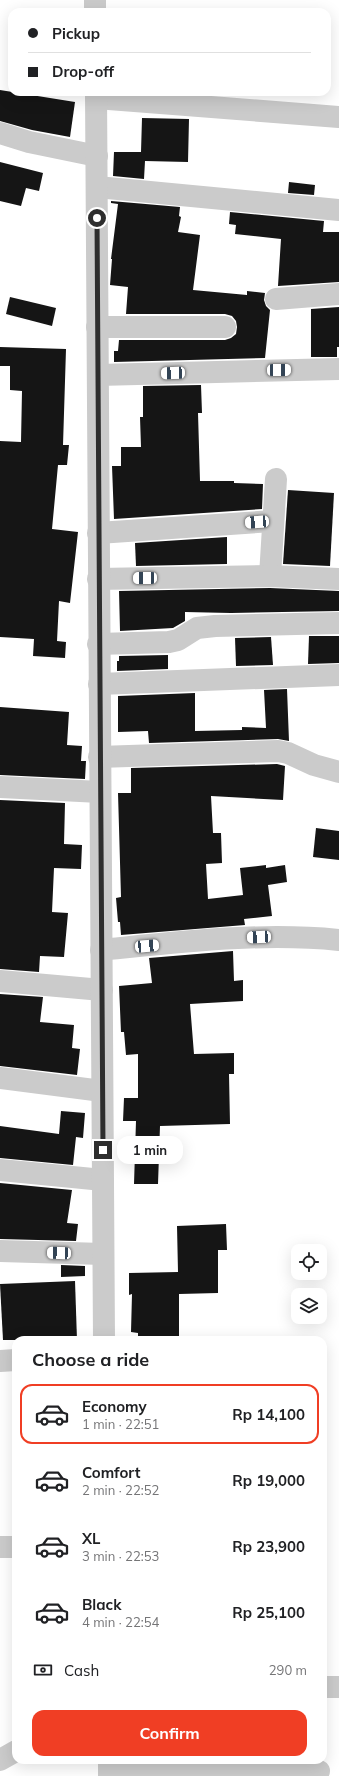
<!DOCTYPE html>
<html lang="en">
<head>
<meta charset="utf-8">
<style>
	:root { --surface:#fff; --page:#f2f2f2; --text:#202124; --muted:#757577; --line:#e0e0e0; --accent:#f03e24 }
	body { margin:0; font-family:Mulish,sans-serif; background:var(--page); color:var(--text); height:100vh; display:flex; flex-direction:column; font-size:15px; white-space:nowrap }
	* { box-sizing:border-box; margin:0 }
	p { font-size:13px; color:var(--muted) }
	.icon { flex:none; width:22px; height:22px; fill:none; stroke:currentColor; stroke-width:2; stroke-linecap:round; stroke-linejoin:round }
	.map { position:relative; flex:1; overflow:hidden }
	.side { position:absolute; left:12px; top:1336px; width:315px; height:428px; display:flex; flex-direction:column; background:var(--surface); border-radius:12px; box-shadow:0 4px 16px #0002 }
	.side>* { flex:none }
	.guide { position:absolute; left:8px; top:8px; width:323px; height:88px; border-radius:12px; box-shadow:0 4px 16px #0002; display:grid; align-content:center; height:88px; padding:0 20px; background:var(--surface) }
	.fabs { position:absolute; left:291px; top:1244px; display:grid; gap:8px }
	.fabs a { display:grid; place-items:center; width:36px; height:36px; border-radius:8px; background:var(--surface); box-shadow:0 4px 16px #0002; font-size:20px }
	.end { position:absolute; width:18px; height:18px; margin:-9px; border:5px solid #2e2e2e; background:#fff; box-shadow:0 0 0 2px #fff }
	.from { border-radius:50% }
	.bubble { position:absolute; height:28px; border-radius:12px; background:var(--surface); box-shadow:0 4px 16px #0002; font-size:13px; font-weight:700; line-height:28px; text-align:center }
	.car { position:absolute; width:12px; height:24px; margin:-12px -6px; border-radius:5px; box-shadow:0 0 3px 1px #0007; background:linear-gradient(#fff 24%,#345 0 40%,#fff 0 76%,#345 0 86%,#fff 0) }
	.guide b { display:flex; align-items:center; gap:14px; height:38px; font-size:15px }
	.guide b+b { border-top:1px solid var(--line) }
	.guide i { width:10px; height:10px; background:var(--text) }
	ul { padding:0; list-style:none }
	li { display:flex; align-items:center; gap:12px; height:60px; margin:0 8px 6px; padding:0 12px; border:2px solid transparent; border-radius:12px }
	li div { flex:1 }
	li b { display:block; font-size:15px }
	li em { font-style:normal; font-weight:700 }
	li.active { border-color:var(--accent) }
	li>.icon { width:36px; height:36px; stroke-width:1.5 }
	h2 { padding:0 20px; font-size:18px; line-height:48px }
	.pay { display:flex; align-items:center; gap:10px; height:44px; padding:0 20px; font-size:15px }
	.pay p { margin-inline-start:auto }
	.primary-button { display:flex; gap:8px; margin-top:auto; padding:8px 20px }
	.primary-button a { flex:1; height:46px; border-radius:12px; background:var(--accent); color:#fff; font-size:16px; font-weight:700; line-height:46px; text-align:center }
	.map>svg:first-child { display:block }
	.building { fill:#151515 }
	.lines { fill:none; stroke-linecap:round; stroke-linejoin:round }
	.minor { stroke:#cbcbcb; stroke-width:22 }
	.tertiary { stroke:#cbcbcb; stroke-width:22 }
	.route { stroke:#2e2e2e; stroke-width:5 }
</style>
</head>
<body>
<div class="map">
<svg width="339" height="1776" viewBox="0 0 339 1776">
	<rect width="100%" height="100%" fill="#fff"/>
	<g class="building">
		<polygon points="0,90 75,102 70,137 32,130 0,121"/>
		<polygon points="142,118 189,119 188,162 145,161 144,179 113,176 114,152 141,152"/>
		<polygon points="0,162 43,173 39,191 26,188 21,206 0,201"/>
		<polygon points="289,182 315,185 314,195 288,193"/>
		<polygon points="111,201 180,207 179,216 181,217 178,232 200,235 193,290 247,295 247,291 265,293 264,300 266,306 270,310 265,358 114,362 114,351 118,351 119,340 225,340 231,338 236,334 237,327 236,321 232,316 225,314 126,314 128,287 110,285 112,259 111,259 118,204 111,203"/>
		<polygon points="230,212 324,221 323,232 339,232 339,282 278,286 281,239 235,234 236,225 229,224"/>
		<polygon points="10,297 56,308 52,326 6,314"/>
		<polygon points="339,307 339,347 337,347 337,357 311,357 311,309"/>
		<polygon points="0,347 66,349 63,445 69,445 67,465 58,465 52,529 78,532 70,603 59,601 57,641 66,642 65,658 33,656 34,639 0,637 0,441 21,442 22,391 10,390 10,366 0,366"/>
		<polygon points="201,385 202,413 198,413 200,481 234,481 234,483 263,484 262,509 114,519 112,466 121,466 121,447 141,447 140,417 143,417 143,386"/>
		<polygon points="288,490 334,493 330,566 283,564"/>
		<polygon points="227,537 227,564 136,566 135,543"/>
		<polygon points="270,588 339,591 339,611 231,613 185,612 185,621 173,628 120,631 119,591"/>
		<polygon points="309,636 339,636 339,663 308,664"/>
		<polygon points="271,637 273,665 236,666 235,638"/>
		<polygon points="168,655 168,669 117,671 117,661 119,661 119,656"/>
		<polygon points="287,689 289,741 278,739 149,743 148,731 118,732 118,696 195,693 195,731 242,730 242,727 266,728 264,690"/>
		<polygon points="0,707 69,712 67,745 82,746 81,761 86,761 85,779 0,775"/>
		<polygon points="277,764 285,766 283,800 211,796 213,833 221,833 222,863 206,864 208,899 243,895 240,868 266,865 266,868 285,865 287,882 268,885 272,916 244,919 245,925 121,935 120,922 118,922 116,898 121,897 118,793 131,793 131,768"/>
		<polygon points="0,800 65,803 64,844 82,845 81,869 54,868 52,912 68,913 64,957 40,956 39,972 0,969"/>
		<polygon points="316,828 339,831 339,860 313,857"/>
		<polygon points="233,951 234,981 243,980 243,1001 190,1004 194,1054 234,1053 234,1074 229,1074 230,1124 160,1126 158,1184 134,1184 136,1121 123,1121 124,1098 138,1098 138,1054 126,1055 124,1032 121,1032 119,986 152,983 149,958"/>
		<polygon points="0,994 43,997 40,1022 74,1025 72,1048 80,1049 77,1075 0,1066"/>
		<polygon points="61,1111 85,1113 83,1138 76,1137 73,1165 0,1158 0,1126 59,1134"/>
		<polygon points="0,1183 72,1190 67,1223 78,1224 76,1241 0,1239"/>
		<polygon points="226,1224 227,1250 218,1250 218,1293 179,1294 179,1340 138,1340 138,1333 131,1332 132,1294 129,1295 129,1273 178,1272 177,1226"/>
		<polygon points="61,1265 85,1266 85,1276 61,1277"/>
		<polygon points="75,1281 77,1340 3,1340 0,1284"/>
	</g>
	<g class="lines">
		<g class="minor">
			<polyline points="96,98 339,117"/>
			<polyline points="0,133 29,142 97,156"/>
			<polyline points="97,187 339,210"/>
			<polyline points="276,299 339,294"/>
			<polyline points="97,327 225,327"/>
			<polyline points="98,375 339,369"/>
			<polyline points="98,533 273,521"/>
			<polyline points="270,576 276,479"/>
			<polyline points="98,579 270,576 339,579"/>
			<polyline points="98,644 169,642 178,640 197,628 215,626 339,623"/>
			<polyline points="99,684 339,675"/>
			<polyline points="99,757 278,751 288,753 314,765 339,772"/>
			<polyline points="0,787 100,792"/>
			<path d="M101 950C180 942 260 932 339 940"/>
			<polyline points="0,981 102,990"/>
			<polyline points="0,1078 102,1091"/>
			<polyline points="0,1170 103,1180"/>
			<polyline points="0,1251 103,1254"/>
			<polyline points="0,1361 16,1360"/>
			<polyline points="0,1547 16,1547"/>
			<polyline points="323,1687 339,1687"/>
			<polyline points="0,1760 16,1751"/>
			<polyline points="109,1775 319,1771"/>
		</g>
		<g class="tertiary">
			<polyline points="95,0 95,12"/>
			<polyline points="96,92 104,1340"/>
			<polyline points="109,1760 109,1776"/>
		</g>
	</g>
	<g class="lines">
		<polyline class="route" points="97,218 103,1150"/>
	</g>
</svg>
<div class="fabs">
<a><svg class="icon" aria-label="locate" viewBox="0 0 24 24"><circle cx="12" cy="12" r="6"/><path d="M12 2v4M12 18v4M2 12h4M18 12h4"/></svg></a>
<a><svg class="icon" aria-label="layers" viewBox="0 0 24 24"><path d="M12 4l9 5-9 5-9-5zM3 14l9 5 9-5"/></svg></a>
</div>
<i class="end from" style="left:97px;top:218px"></i>
<i class="end" style="left:103px;top:1150px"></i>
<div class="bubble" style="left:117px;top:1136px;width:66px">1 min</div>
<i class="car" style="left:279px;top:370px;rotate:89deg"></i>
<i class="car" style="left:173px;top:373px;rotate:268deg"></i>
<i class="car" style="left:257px;top:522px;rotate:266deg"></i>
<i class="car" style="left:145px;top:578px;rotate:269deg"></i>
<i class="car" style="left:259px;top:937px;rotate:267deg"></i>
<i class="car" style="left:147px;top:946px;rotate:85deg"></i>
<i class="car" style="left:59px;top:1253px;rotate:272deg"></i>
<div class="guide">
<b><i class="from"></i>Pickup</b>
<b><i></i>Drop-off</b>
</div>
<section class="side">
<h2>Choose a ride</h2>
<ul>
<li class="active"><svg class="icon" aria-label="car" viewBox="0 0 24 24"><path d="M5 17H2v-5l4-1 3-4h7l3 4 3 1v5h-3M9 17h6M6 11h13"/><circle cx="7" cy="17" r="2"/><circle cx="17" cy="17" r="2"/></svg><div><b>Economy</b><p>1 min · 22:51</p></div><em>Rp 14,100</em></li>
<li><svg class="icon" aria-label="car" viewBox="0 0 24 24"><path d="M5 17H2v-5l4-1 3-4h7l3 4 3 1v5h-3M9 17h6M6 11h13"/><circle cx="7" cy="17" r="2"/><circle cx="17" cy="17" r="2"/></svg><div><b>Comfort</b><p>2 min · 22:52</p></div><em>Rp 19,000</em></li>
<li><svg class="icon" aria-label="car" viewBox="0 0 24 24"><path d="M5 17H2v-5l4-1 3-4h7l3 4 3 1v5h-3M9 17h6M6 11h13"/><circle cx="7" cy="17" r="2"/><circle cx="17" cy="17" r="2"/></svg><div><b>XL</b><p>3 min · 22:53</p></div><em>Rp 23,900</em></li>
<li><svg class="icon" aria-label="car" viewBox="0 0 24 24"><path d="M5 17H2v-5l4-1 3-4h7l3 4 3 1v5h-3M9 17h6M6 11h13"/><circle cx="7" cy="17" r="2"/><circle cx="17" cy="17" r="2"/></svg><div><b>Black</b><p>4 min · 22:54</p></div><em>Rp 25,100</em></li>
</ul>
<div class="pay"><svg class="icon" aria-label="cash" viewBox="0 0 24 24"><path d="M3 7h18v10H3z"/><circle cx="12" cy="12" r="2"/></svg>Cash<p>290 m</p></div>
<div class="primary-button"><a>Confirm</a></div>
</section>
</div>
</body>
</html>
